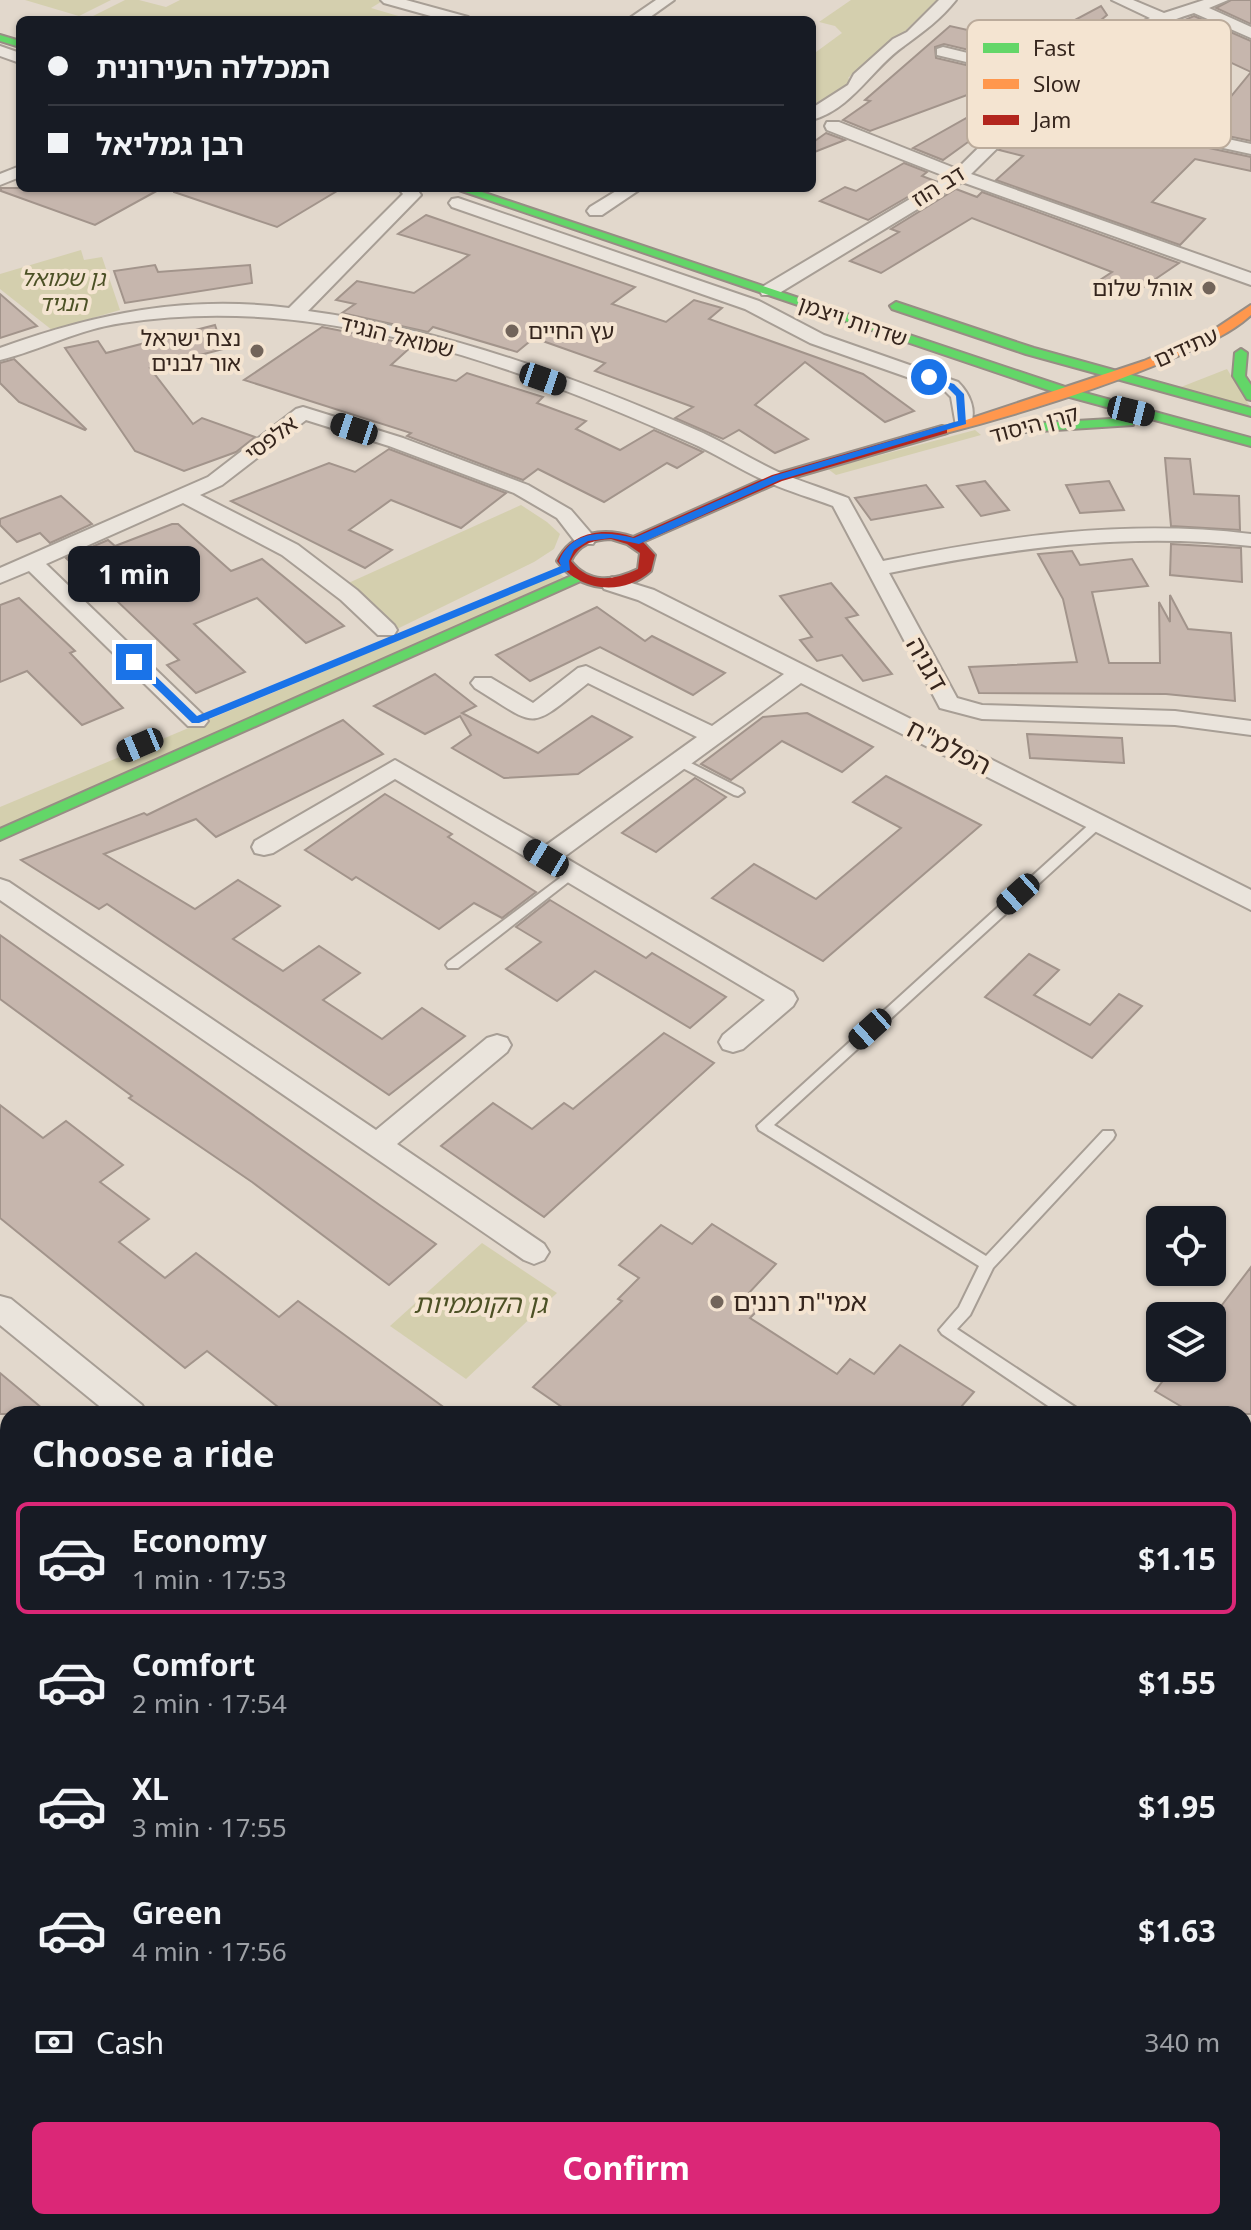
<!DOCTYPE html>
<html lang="en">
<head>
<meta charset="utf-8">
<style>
	:root { --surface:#171b24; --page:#242831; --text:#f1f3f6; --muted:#9ea1a6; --line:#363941; --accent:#db2777 }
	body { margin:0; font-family:Georgia,"Noto Sans Hebrew",serif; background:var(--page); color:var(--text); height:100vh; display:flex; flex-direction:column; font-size:30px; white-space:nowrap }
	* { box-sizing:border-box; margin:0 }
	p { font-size:26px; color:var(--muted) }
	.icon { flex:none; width:44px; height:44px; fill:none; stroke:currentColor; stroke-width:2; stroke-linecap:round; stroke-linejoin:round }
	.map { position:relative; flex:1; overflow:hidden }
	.side { position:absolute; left:0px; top:1406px; width:1252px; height:824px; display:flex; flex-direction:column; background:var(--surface); border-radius:24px 24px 0 0; box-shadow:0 2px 6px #0004 }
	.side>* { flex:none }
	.top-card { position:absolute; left:16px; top:16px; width:800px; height:176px; border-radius:12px; box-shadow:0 2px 6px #0004; display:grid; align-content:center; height:176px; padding:0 32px; background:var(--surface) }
	.tools { position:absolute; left:1146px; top:1206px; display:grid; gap:16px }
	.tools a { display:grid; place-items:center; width:80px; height:80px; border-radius:12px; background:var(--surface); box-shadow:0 2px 6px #0004; font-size:40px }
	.end { position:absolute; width:36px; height:36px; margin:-18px; border:10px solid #1a73e8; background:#fff; box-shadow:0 0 0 4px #fff }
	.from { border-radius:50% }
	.bubble { position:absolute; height:56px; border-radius:12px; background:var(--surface); box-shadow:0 2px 6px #0004; font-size:26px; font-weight:700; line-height:56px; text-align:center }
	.car { position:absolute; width:24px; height:48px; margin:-24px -12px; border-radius:10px; box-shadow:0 0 6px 2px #0007; background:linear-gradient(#222 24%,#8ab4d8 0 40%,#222 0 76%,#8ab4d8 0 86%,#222 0) }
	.top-card b { display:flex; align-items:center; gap:28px; height:76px; font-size:30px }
	.top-card b+b { border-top:2px solid var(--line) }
	.top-card i { width:20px; height:20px; background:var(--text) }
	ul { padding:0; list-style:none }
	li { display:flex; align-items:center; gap:24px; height:112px; margin:0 16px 12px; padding:0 16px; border:4px solid transparent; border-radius:12px }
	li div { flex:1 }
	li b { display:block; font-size:30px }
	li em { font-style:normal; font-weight:700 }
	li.current { border-color:var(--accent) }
	li>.icon { width:72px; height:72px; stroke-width:1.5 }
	h2 { padding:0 32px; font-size:36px; line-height:96px }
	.pay { display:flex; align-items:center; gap:20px; height:88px; padding:0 32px; font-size:30px }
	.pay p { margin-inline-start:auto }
	.cta { display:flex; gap:16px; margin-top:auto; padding:16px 32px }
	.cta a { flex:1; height:92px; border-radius:12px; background:var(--accent); color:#fff; font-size:32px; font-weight:700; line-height:92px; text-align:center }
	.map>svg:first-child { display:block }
	.green { fill:#d4cfae }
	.building { fill:#c6b6ad; stroke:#a2948b; stroke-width:2 }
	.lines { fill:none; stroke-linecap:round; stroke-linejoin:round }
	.lane-casing { stroke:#a79e95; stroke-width:4 }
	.street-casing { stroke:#a79e95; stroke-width:4 }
	.fast-casing { stroke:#978d84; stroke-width:4 }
	.slow-casing { stroke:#978d84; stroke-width:4 }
	.jam-casing { stroke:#978d84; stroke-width:4 }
	.lane { fill:#eae4dc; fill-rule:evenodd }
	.street { fill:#eae4dc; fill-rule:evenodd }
	.fast { fill:#63d668; fill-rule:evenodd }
	.slow { fill:#ff974d; fill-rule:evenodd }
	.jam { fill:#b3261e; fill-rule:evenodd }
	.route { fill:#1a73e8 }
	.poi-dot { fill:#72645a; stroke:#f4e4d1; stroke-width:3 }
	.labels { text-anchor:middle; stroke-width:8; stroke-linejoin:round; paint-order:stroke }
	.far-street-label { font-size:22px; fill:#35251d; stroke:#f4e4d1 }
	.far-park-label { font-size:22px; font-style:italic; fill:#4c5125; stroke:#f4e4d1 }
	.far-poi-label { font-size:22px; fill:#35251d; stroke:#f4e4d1; text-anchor:end }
	.street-label { font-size:26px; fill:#35251d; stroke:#f4e4d1 }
	.poi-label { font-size:26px; fill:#35251d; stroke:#f4e4d1; text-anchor:start }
	.park-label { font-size:26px; font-style:italic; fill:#4c5125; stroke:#f4e4d1 }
	.key { fill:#f4e4d1; stroke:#bbab9b; stroke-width:2 }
	.key-label { font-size:22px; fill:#35251d }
</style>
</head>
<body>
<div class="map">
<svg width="1251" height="2230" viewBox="0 0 1251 2230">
	<rect width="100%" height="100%" fill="#e2d8cc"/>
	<g class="green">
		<polygon points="25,0 111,0 79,16"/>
		<polygon points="125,0 139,0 166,7 180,0 384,0 371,8 412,20 85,20"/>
		<polygon points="851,0 940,0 938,5 933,4 907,29 911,31 892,39 848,78 851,80 849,88 844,87 812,110 812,55 842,33 835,26 819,22"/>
		<polygon points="81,250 84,260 102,257 120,310 52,330 0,289 0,274"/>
		<polygon points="1227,369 1251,408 1181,387"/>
		<polygon points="975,430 981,435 836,475 828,469"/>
		<polygon points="521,505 547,522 560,534 554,549 534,562 397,629 344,585"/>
		<polygon points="559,573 565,578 0,831 0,807"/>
		<polygon points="482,1243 557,1293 466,1379 390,1326"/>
	</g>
	<g class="building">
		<polygon points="1231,0 1251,0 1251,24 1216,8"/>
		<polygon points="1101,6 1107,15 1044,68 944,44 935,47 936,58 1030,80 1004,102 1010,112 977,145 968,142 943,160 913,148 975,113 967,95 870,131 843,120 870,101 865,100 950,26 1030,44"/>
		<polygon points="1194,16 1251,41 1251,72 1204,50 1121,88 1220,110 1251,72 1251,141 1072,102 1124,46"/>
		<polygon points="1059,116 1251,157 1251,171 1195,159 1152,202 1205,219 1180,245 996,180 1023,156 999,150 1033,118 1053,123"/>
		<polygon points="826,133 845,140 812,153 812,143"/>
		<polygon points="904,163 927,172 922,176 935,181 868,220 820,201 845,187 856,191"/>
		<polygon points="1,188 162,188 95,225 1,191"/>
		<polygon points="174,188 342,188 277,227 174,192"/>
		<polygon points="956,189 977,197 982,192 1179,263 1135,293 1100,280 1112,272 972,218 881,273 850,261 899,232 891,229"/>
		<polygon points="426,215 635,287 612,304 666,322 694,300 722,308 709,319 863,374 914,411 885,422 805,362 755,405 808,439 775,453 739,430 723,439 675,418 693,407 595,371 605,363 534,338 517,352 433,327 428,332 342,313 355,304 336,300 357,281 414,293 469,255 398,234"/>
		<polygon points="155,265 158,272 250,265 252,283 125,303 114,271"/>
		<polygon points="0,294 37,326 0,338"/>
		<polygon points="215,325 223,349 150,368 193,424 202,418 255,437 236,452 184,471 135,451 65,348 98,341 106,353"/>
		<polygon points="322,327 413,345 391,365 456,381 467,373 543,397 537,403 586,421 576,429 620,450 654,430 703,452 677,468 667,463 604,502 538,469 523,480 407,436 411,433 244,380"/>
		<polygon points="14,359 86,429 85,430 19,402 0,383 0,363"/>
		<polygon points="389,449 506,493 461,528 391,500 349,530 392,550 365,568 231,501 329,463 355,472"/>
		<polygon points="1165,458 1190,459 1194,494 1239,496 1240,530 1171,526"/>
		<polygon points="985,481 1009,510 981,516 957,486"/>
		<polygon points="1109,481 1124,510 1080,513 1066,485"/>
		<polygon points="926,485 943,507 871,520 855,498"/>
		<polygon points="61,496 92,524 50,543 40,533 17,542 0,525 0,519"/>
		<polygon points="172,524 178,524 231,571 262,559 344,626 306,643 257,598 194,624 245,672 196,693 167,665 179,660 115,599 110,600 66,558 108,540 115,546"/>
		<polygon points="1171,544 1241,548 1242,582 1170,575"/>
		<polygon points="1072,551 1080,565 1132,559 1148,586 1092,592 1109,663 1160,663 1159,602 1170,622 1170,595 1188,629 1231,633 1235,701 1166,694 979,693 969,667 1077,662 1063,599 1038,554"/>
		<polygon points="831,583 858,615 846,618 892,674 863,681 842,655 817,661 800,640 812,637 780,596"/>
		<polygon points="19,598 75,651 70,653 123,708 82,725 27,671 0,682 0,605"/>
		<polygon points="597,607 645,641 652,636 725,673 693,695 600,647 530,681 496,655"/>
		<polygon points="435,674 476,706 462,713 538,753 592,716 632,737 578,774 504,778 452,748 471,735 460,716 425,734 374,706"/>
		<polygon points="807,713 873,747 842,772 782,741 731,780 701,764 763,717"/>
		<polygon points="343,720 383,754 216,837 196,819 104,854 195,909 238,880 280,906 233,939 283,971 319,946 360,973 323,1000 382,1039 422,1008 465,1036 389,1095 107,904 99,909 21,860 144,813 147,815"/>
		<polygon points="1027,734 1122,738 1124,763 1030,758"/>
		<polygon points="886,776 981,825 823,961 712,898 754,864 816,899 901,828 853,802"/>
		<polygon points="695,778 726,797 656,852 622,833"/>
		<polygon points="385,794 452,834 448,837 536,892 502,918 474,903 439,929 356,877 352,880 305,850"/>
		<polygon points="550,900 646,958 652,953 726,997 690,1028 595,971 557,1001 506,969 541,942 516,927"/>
		<polygon points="0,935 381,1206 436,1244 389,1285 252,1182 129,1098 132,1096 0,999"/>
		<polygon points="1029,954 1059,970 1034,995 1090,1025 1119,994 1142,1006 1092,1058 985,997"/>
		<polygon points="664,1033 714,1063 544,1217 441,1146 493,1103 532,1129 564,1103 573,1109"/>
		<polygon points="0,1105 43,1138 66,1121 123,1165 100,1182 149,1219 119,1242 165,1278 196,1253 279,1317 298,1301 453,1414 287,1414 207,1351 185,1368 0,1218"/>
		<polygon points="712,1224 776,1264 747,1295 763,1305 750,1318 837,1374 850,1359 874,1374 900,1345 974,1392 955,1414 572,1414 533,1387 622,1301 618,1299 639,1278 619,1265 661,1225 692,1244"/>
		<polygon points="1251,1267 1251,1414 1194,1414 1155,1391 1173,1368 1212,1368 1212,1318"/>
		<polygon points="0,1373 49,1414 0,1414"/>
	</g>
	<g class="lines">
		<defs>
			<g id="lane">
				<polygon points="681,758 742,789 744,792 738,796 734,795 677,765 675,762 677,759"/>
				<polygon points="1098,819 1102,820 1104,823 1102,826 774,1125 986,1256 1103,1131 1113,1131 1115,1135 1113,1139 993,1268 970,1315 957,1329 1078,1409 1080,1414 1060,1414 942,1334 939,1330 959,1307 979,1266 759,1130 757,1126 1094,820"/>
				<polygon points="572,869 576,870 578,873 576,876 458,968 448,968 446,965 448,962"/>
				<polygon points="1244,1523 1251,1526 1251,1542 1244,1539"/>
			</g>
			<g id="street">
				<polygon points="381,0 406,0 468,17 471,20 445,20 384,3"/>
				<polygon points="656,0 674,0 646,20 627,20"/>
				<path d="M939 0H956C941 19 923 32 904 46 872 68 852 109 812 120V108L848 85 854 74 893 39 907 32Z"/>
				<path d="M1112 0H1133L1164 13 1204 0H1228L1209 8 1251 27V38L1194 13C1139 30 1086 59 1046 100L1251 144V154L1038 108 971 174 1251 273V285L962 182 776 295H762L760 291 762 287 947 177 827 130 825 126 827 122H839L957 169 1046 81 937 55V49L943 47 1054 74 1090 48 1150 18Z"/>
				<polygon points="0,46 20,53 20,63 0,56"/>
				<polygon points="20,166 20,177 0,185 0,174"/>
				<path d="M398 188H416L421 195 308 311C445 329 577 378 703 433 731 446 757 463 785 475 806 483 827 490 848 498L883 561C1006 536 1126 519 1251 534V546C1128 532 1010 548 889 573L957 698 982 705 1175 711 1251 721V735L1175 725 982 719 940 708 833 506C812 498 790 492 770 483 742 471 717 454 689 442 513 364 317 292 122 323 79 329 41 350 0 360V348C97 313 186 295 289 308L403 194Z"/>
				<polygon points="621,188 642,188 602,215 590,215 587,211 590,207"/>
				<path d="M458 198 759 301 824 335 958 382C970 394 977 410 970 426H956L951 397 944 390 810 343 745 309 452 207 449 203 452 199Z"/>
				<polygon points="303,407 403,438 528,485 571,510 596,539 593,544 577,544 557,518 514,493 389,446 306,420 222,485 200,495 298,545 357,590 394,625 397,630 394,635 378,635 341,600 282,555 183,503 46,564 204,716 208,721 204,726 188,726 29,571 0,583 0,568 208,477 296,409"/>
				<path d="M612 577 654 590 1251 890V910L801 683 564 857 793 992 797 999 793 1006 743 1049 733 1052 723 1049 719 1042 723 1035 765 1000 395 779 273 853 264 855 255 853 252 847 255 841 395 760 545 846 697 737 588 683C527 731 540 728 475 688L471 683 475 678H491L533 703 578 668 586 666 712 726 784 674 638 600 604 589 601 584Z"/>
				<polygon points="0,879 9,882 376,1130 487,1038 497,1035 507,1038 511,1045 507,1052 397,1144 544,1244 549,1252 544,1260 534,1264 524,1260 0,900"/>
				<polygon points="0,1296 11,1299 142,1405 147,1414 109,1414 0,1325"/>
				<polygon points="0,1893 8,1896 8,1938 0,1935"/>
				<polygon points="8,2196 8,2222 26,2222 23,2230 0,2230 0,2199"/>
				<polygon points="235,2222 278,2222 281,2230 238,2230"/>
				<polygon points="1081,2222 1128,2222 1131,2230 1084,2230"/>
			</g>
			<g id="fast">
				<polygon points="0,35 20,41 20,47 0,41"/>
				<polygon points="453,188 470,188 1074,390 1251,438 1251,446 1066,396"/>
				<polygon points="896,302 1034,348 1251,408 1251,416 1026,354 892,309 890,306"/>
				<polygon points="1241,349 1247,353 1245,376 1251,385 1251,400 1247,399 1233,376 1235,353"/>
				<polygon points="1128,418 1133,419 1133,425 1024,432 1018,428 1024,424"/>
				<polygon points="578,573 585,577 583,580 0,840 0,829"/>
			</g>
			<path id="slow" d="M1251 305V315C1228 336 1198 347 1170 359 1097 390 1019 414 942 434L936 430 1144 361 1212 331Z"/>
			<path id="jam" d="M942 426 947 427V433L782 481 643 542 655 555 651 571C622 597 579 591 557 561 572 531 604 527 633 537L772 475ZM611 539 627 544 640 553 638 569C613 581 589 584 571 561 579 544 593 540 611 539Z"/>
		</defs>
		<use href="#lane" class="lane-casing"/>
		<use href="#street" class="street-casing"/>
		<use href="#fast" class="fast-casing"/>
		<use href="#slow" class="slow-casing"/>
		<use href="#jam" class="jam-casing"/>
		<use href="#lane" class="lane"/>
		<use href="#street" class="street"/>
		<use href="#fast" class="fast"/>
		<use href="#slow" class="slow"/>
		<use href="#jam" class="jam"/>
	</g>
	<path class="route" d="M925 375 954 384 964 394 966 424 780 480 639 544 611 538 588 541 574 550 569 561 570 570 199 723H192L129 662 138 659 197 716 561 566 559 561C572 529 606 531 634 538L773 476 958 421 956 396 948 388 925 379Z"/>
	<g class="poi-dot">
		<circle cx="1209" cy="288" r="8"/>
		<circle cx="512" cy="331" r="8"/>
		<circle cx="257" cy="351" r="8"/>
		<circle cx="717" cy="1302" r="8"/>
	</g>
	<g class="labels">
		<g class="far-street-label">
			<text transform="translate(938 186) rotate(-32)" y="8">דב הוז</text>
			<text transform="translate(853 321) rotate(19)" y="8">שדרות ויצמן</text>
			<text transform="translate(397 336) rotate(14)" y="8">שמואל הנגיד</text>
			<text transform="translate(1186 347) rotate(-24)" y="8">עתידים</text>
			<text transform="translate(1034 424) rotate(-15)" y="8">קרן היסוד</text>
			<text transform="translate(271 438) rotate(-37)" y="8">אלפסי</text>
		</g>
		<g class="far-park-label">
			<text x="63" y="286">גן שמואל<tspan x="63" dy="25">הנגיד</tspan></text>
		</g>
		<g class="far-poi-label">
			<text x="1193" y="296">אוהל שלום</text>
			<text x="528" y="339" text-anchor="start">עץ החיים</text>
			<text x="241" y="346">נצח ישראל<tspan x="241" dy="25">אור לבנים</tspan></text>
		</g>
		<g class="street-label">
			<text transform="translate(927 664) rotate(61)" y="9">דגניה</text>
			<text transform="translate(949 747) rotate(27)" y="9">הפלמ"ח</text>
		</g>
		<g class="poi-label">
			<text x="733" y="1311">אמי"ת רננים</text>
		</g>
		<g class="park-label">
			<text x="480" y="1313">גן הקוממיות</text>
		</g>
	</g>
	<rect x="967" y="20" width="264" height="128" rx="12" class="key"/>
	<rect x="983" y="43" width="36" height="10" fill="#63d668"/>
	<rect x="983" y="79" width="36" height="10" fill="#ff974d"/>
	<rect x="983" y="115" width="36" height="10" fill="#b3261e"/>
	<g class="key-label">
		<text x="1033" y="56">Fast</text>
		<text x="1033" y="92">Slow</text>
		<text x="1033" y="128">Jam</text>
	</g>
</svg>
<div class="tools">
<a><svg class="icon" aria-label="locate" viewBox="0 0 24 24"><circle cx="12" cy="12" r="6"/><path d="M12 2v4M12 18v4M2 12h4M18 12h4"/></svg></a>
<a><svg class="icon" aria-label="layers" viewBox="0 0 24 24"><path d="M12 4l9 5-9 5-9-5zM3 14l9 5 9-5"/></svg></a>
</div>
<i class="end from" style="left:929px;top:377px"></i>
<i class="end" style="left:134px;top:662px"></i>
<div class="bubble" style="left:68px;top:546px;width:132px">1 min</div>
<i class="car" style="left:543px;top:379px;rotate:109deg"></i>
<i class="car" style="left:1131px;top:411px;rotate:104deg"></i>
<i class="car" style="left:354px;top:429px;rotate:288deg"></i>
<i class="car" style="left:140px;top:745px;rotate:247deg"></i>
<i class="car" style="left:546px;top:858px;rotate:301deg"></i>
<i class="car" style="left:1018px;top:894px;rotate:228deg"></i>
<i class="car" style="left:870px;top:1029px;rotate:228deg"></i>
<div class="top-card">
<b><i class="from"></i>המכללה העירונית</b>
<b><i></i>רבן גמליאל</b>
</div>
<section class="side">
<h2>Choose a ride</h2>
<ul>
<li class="current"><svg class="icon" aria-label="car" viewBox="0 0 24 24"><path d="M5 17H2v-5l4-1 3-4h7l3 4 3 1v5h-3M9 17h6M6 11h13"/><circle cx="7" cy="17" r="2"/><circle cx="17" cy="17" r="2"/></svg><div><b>Economy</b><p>1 min · 17:53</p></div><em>$1.15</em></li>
<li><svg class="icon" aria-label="car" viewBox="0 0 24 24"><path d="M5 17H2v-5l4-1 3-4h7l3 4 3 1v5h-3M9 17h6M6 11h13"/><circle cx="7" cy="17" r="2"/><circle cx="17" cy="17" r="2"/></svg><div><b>Comfort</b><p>2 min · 17:54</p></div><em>$1.55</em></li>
<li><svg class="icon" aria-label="car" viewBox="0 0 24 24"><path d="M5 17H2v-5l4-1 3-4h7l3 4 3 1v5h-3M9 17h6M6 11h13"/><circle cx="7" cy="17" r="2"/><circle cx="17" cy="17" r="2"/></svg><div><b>XL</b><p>3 min · 17:55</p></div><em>$1.95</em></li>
<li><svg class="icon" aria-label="car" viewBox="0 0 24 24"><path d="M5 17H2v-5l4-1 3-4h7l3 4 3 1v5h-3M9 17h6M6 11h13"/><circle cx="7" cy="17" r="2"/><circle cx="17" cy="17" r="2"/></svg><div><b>Green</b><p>4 min · 17:56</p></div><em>$1.63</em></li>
</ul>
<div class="pay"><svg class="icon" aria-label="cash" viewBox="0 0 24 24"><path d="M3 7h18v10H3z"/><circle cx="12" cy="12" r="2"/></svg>Cash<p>340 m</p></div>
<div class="cta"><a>Confirm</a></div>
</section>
</div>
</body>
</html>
